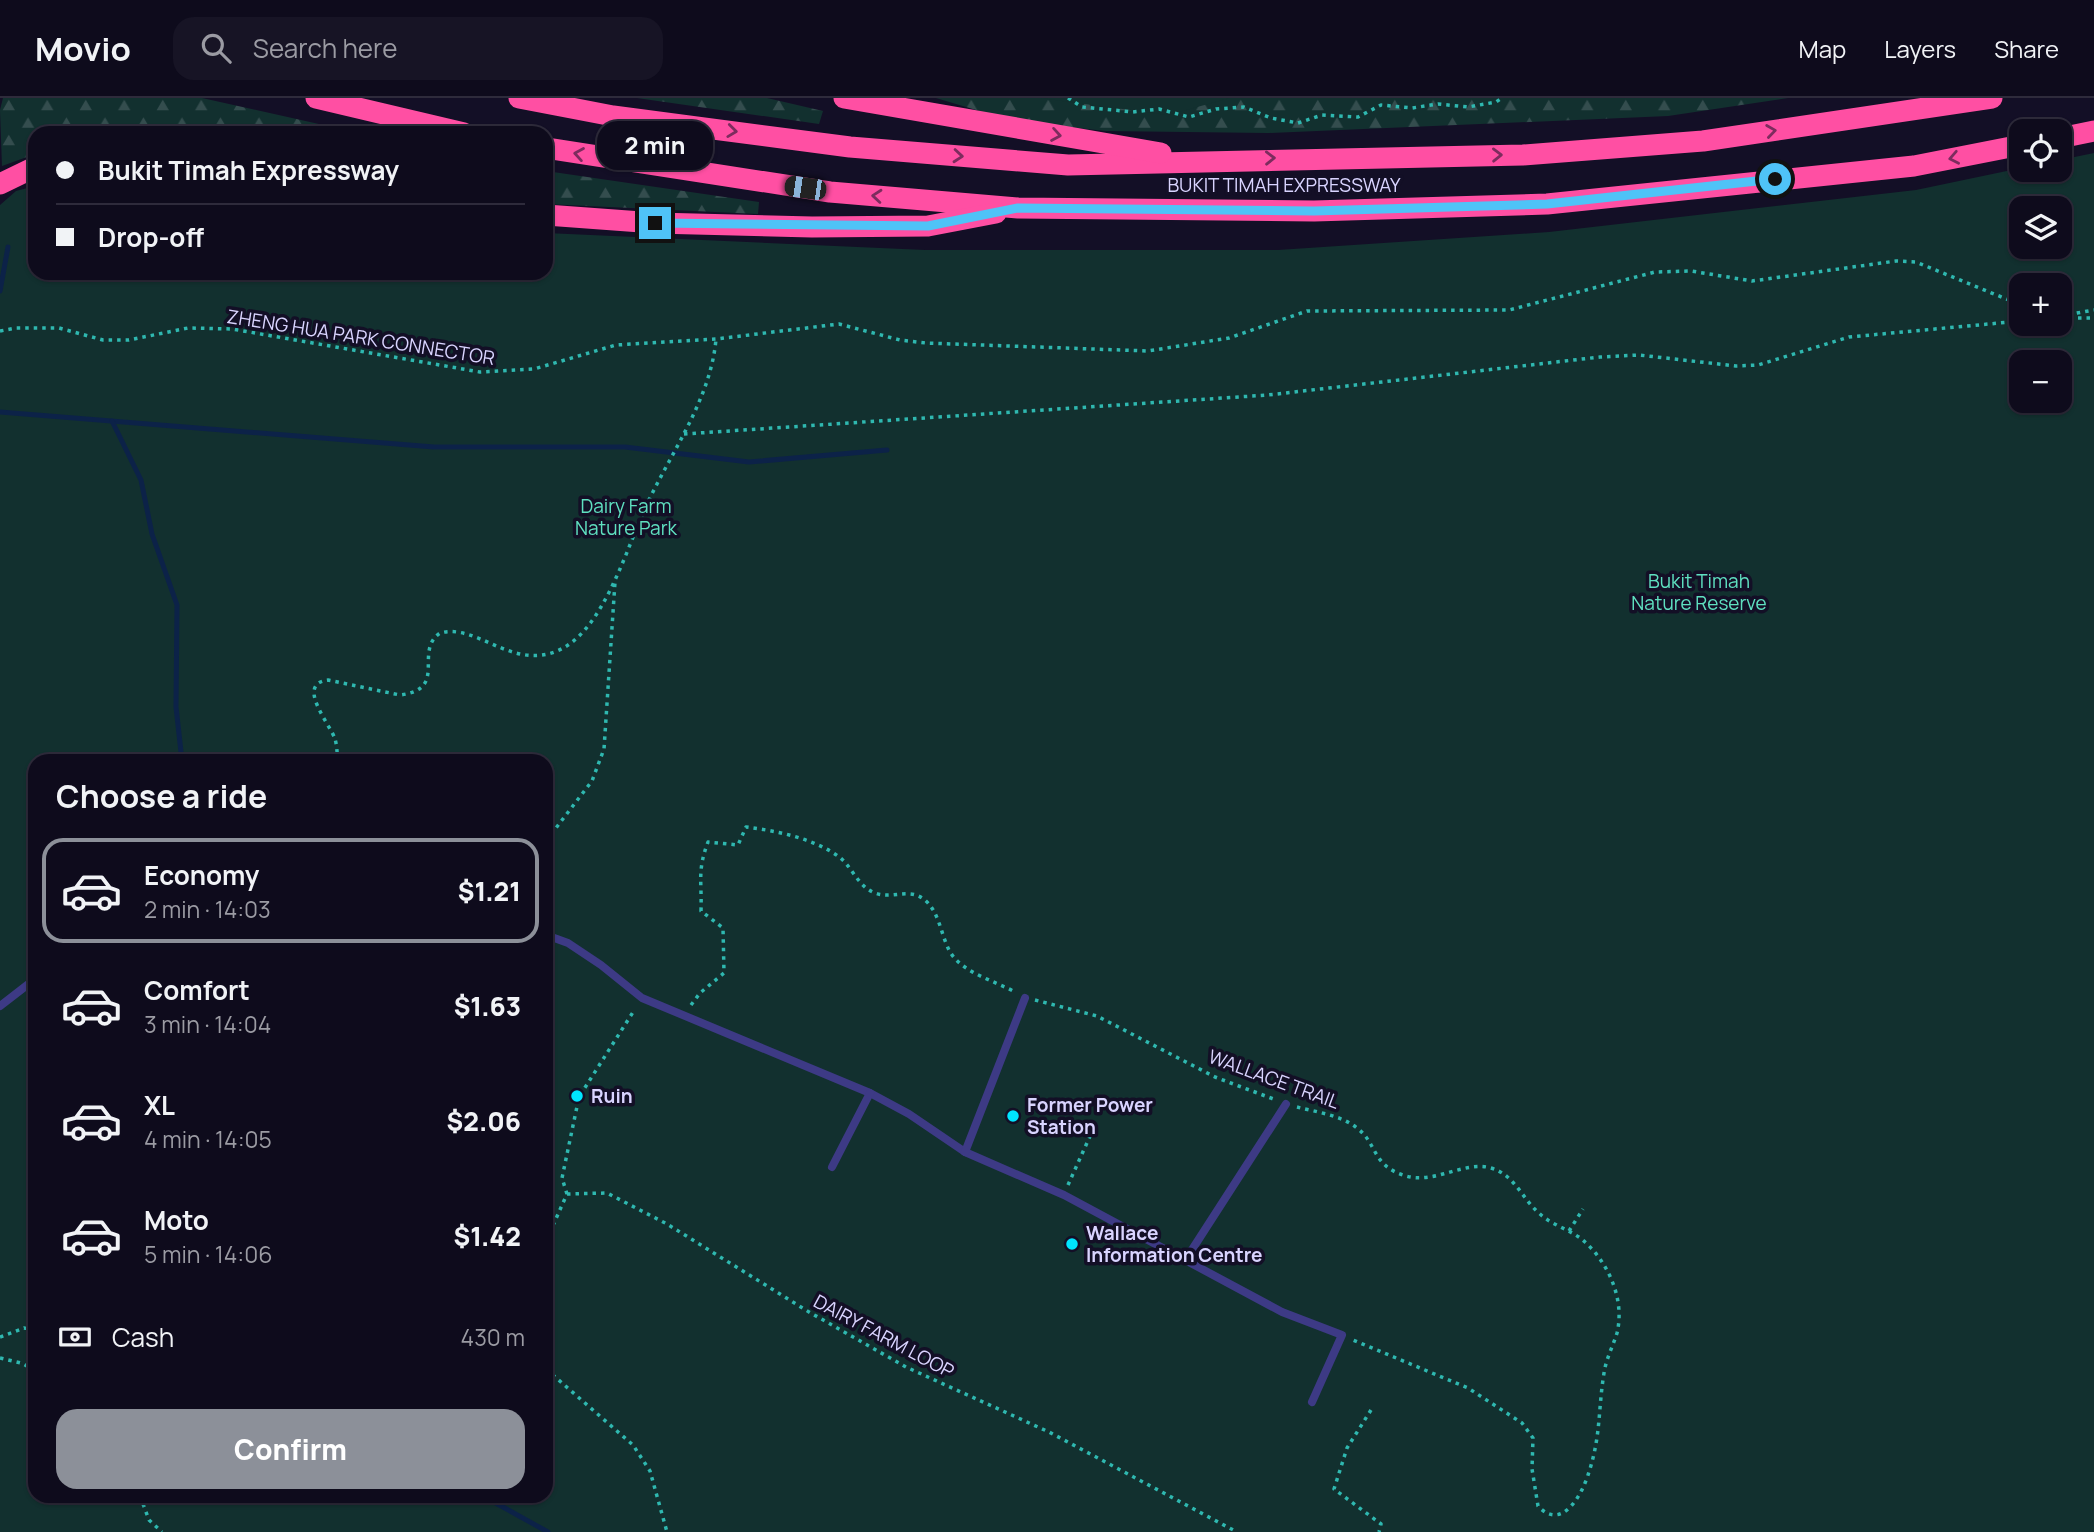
<!DOCTYPE html>
<html lang="en">
<head>
<meta charset="utf-8">
<style>
	:root { --surface:#0e0b1c; --page:#171425; --text:#f1f3f6; --muted:#9b9ba3; --line:#2e2b3b; --accent:#8c9099 }
	body { margin:0; font-family:Manrope,sans-serif; background:var(--page); color:var(--text); height:100vh; display:flex; flex-direction:column; font-size:26px; white-space:nowrap }
	* { box-sizing:border-box; margin:0 }
	p { font-size:23px; color:var(--muted) }
	.icon { flex:none; width:38px; height:38px; fill:none; stroke:currentColor; stroke-width:2; stroke-linecap:round; stroke-linejoin:round }
	.map { position:relative; flex:1; overflow:hidden }
	.drawer { position:absolute; left:28px; top:656px; width:525px; height:749px; display:flex; flex-direction:column; background:var(--surface); border-radius:21px; box-shadow:0 2px 5px #0004,0 0 0 2px var(--line) }
	.drawer>* { flex:none }
	.top-card { position:absolute; left:28px; top:28px; width:525px; height:154px; border-radius:21px; box-shadow:0 2px 5px #0004,0 0 0 2px var(--line); display:grid; align-content:center; height:154px; padding:0 28px; background:var(--surface) }
	.controls { position:absolute; left:2009px; top:21px; display:grid; gap:14px }
	.controls a { display:grid; place-items:center; width:63px; height:63px; border-radius:14px; background:var(--surface); box-shadow:0 2px 5px #0004,0 0 0 2px var(--line); font-size:35px }
	.end { position:absolute; width:32px; height:32px; margin:-16px; border:9px solid #4fc3f7; background:#111; box-shadow:0 0 0 4px #111 }
	.from { border-radius:50% }
	.bubble { position:absolute; height:49px; border-radius:21px; background:var(--surface); box-shadow:0 2px 5px #0004,0 0 0 2px var(--line); font-size:23px; font-weight:800; line-height:49px; text-align:center }
	.car { position:absolute; width:21px; height:42px; margin:-21px -10px; border-radius:9px; box-shadow:0 0 5px 2px #0007; background:linear-gradient(#222 24%,#8ab4d8 0 40%,#222 0 76%,#8ab4d8 0 86%,#222 0) }
	.top-card b { display:flex; align-items:center; gap:24px; height:66px; font-size:26px }
	.top-card b+b { border-top:2px solid var(--line) }
	.top-card i { width:18px; height:18px; background:var(--text) }
	ul { padding:0; list-style:none }
	li { display:flex; align-items:center; gap:21px; height:105px; margin:0 14px 10px; padding:0 14px; border:4px solid transparent; border-radius:21px }
	li div { flex:1 }
	li b { display:block; font-size:26px }
	li em { font-style:normal; font-weight:800 }
	li.selected { border-color:var(--accent) }
	li>.icon { width:63px; height:63px; stroke-width:1.5 }
	h2 { padding:0 28px; font-size:32px; line-height:84px }
	.pay { display:flex; align-items:center; gap:18px; height:77px; padding:0 28px; font-size:26px }
	.pay p { margin-inline-start:auto }
	.button { display:flex; gap:14px; margin-top:auto; padding:14px 28px }
	.button a { flex:1; height:80px; border-radius:21px; background:var(--accent); color:#fff; font-size:28px; font-weight:800; line-height:80px; text-align:center }
	header { display:flex; align-items:center; gap:42px; box-sizing:border-box; height:98px; padding:0 35px; background:var(--surface); border-bottom:2px solid var(--line) }
	header strong { font-size:33px }
	nav { display:flex; gap:38px; margin-inline-start:auto; font-size:24px }
	.search { width:490px; height:63px; background:var(--page); display:flex; align-items:center; gap:18px; box-sizing:border-box; padding:0 24px; border-radius:21px; color:var(--muted); font-size:26px }
	.map>svg:first-child { display:block }
	.forest { fill:url(#forest-firs) }
	.park { fill:#12302f; fill-rule:evenodd }
	.lines { fill:none; stroke-linecap:round; stroke-linejoin:round }
	.stream { stroke:#0c2248; stroke-width:5 }
	.path { stroke:#2fb8b0; stroke-width:3.5; stroke-dasharray:3.5 5; stroke-linecap:butt }
	.lane { stroke:#3d3a85; stroke-width:8 }
	.highway { stroke:#ff4fa3; stroke-width:21 }
	.oneway { stroke:#7d2c5e }
	.route { stroke:#4fc3f7; stroke-width:9 }
	.poi-dot { fill:#00e5ff; stroke:#130f26; stroke-width:2.5 }
	.labels { text-anchor:middle; stroke-width:7; stroke-linejoin:round; paint-order:stroke }
	.street-label { font-size:19px; fill:#d9d4ff; stroke:#130f26 }
	.park-label { font-size:19px; fill:#5fe0c0; stroke:#130f26 }
	.poi-label { font-size:19px; font-weight:bold; fill:#d9d4ff; stroke:#130f26; text-anchor:start }
</style>
</head>
<body>
<header>
<strong>Movio</strong>
<div class="search"><svg class="icon" aria-label="search" viewBox="0 0 24 24"><circle cx="10" cy="10" r="6"/><path d="M15 15l6 6"/></svg>Search here</div>
<nav><a>Map</a><a>Layers</a><a>Share</a></nav>
</header>
<div class="map">
<svg width="2094" height="1434" viewBox="0 0 2094 1434">
	<defs>
		<pattern id="forest-firs" width="22" height="20" patternUnits="userSpaceOnUse" patternTransform="scale(1.75)"><rect width="22" height="20" fill="#12302f"/><path d="M5 1l3.5 6h-7zM16 11l3.5 6h-7z" fill="#344d4e"/></pattern>
	</defs>
	<rect width="100%" height="100%" fill="#130f26"/>
	<g class="forest">
		<polygon points="3,0 202,0 359,35 35,35 35,56 2,68 0,12"/>
		<polygon points="637,0 767,0 823,13 819,26"/>
		<polygon points="936,0 1788,0 1668,18 1269,35 1106,33 1013,23"/>
		<polygon points="546,73 759,104 758,116 546,106"/>
	</g>
	<g class="park">
		<polygon points="1040,0 1230,0 1168,17"/>
		<path d="M2094 55V1434H0V107L16 93 35 88V175H546V135L925 152H1278L1549 134 1916 92 2021 70 2060 72V62ZM2021 110H2060V149H2021ZM2021 187H2060V226H2021ZM2021 264H2060V303H2021ZM35 663H546V1398H35Z"/>
	</g>
	<g class="lines">
		<g class="stream">
			<polyline points="0,193 8,149"/>
			<polyline points="0,314 434,349 625,349 749,364 887,352"/>
			<polyline points="112,323 141,382 152,436 177,507 176,609 182,663"/>
			<polyline points="483,1398 548,1434"/>
		</g>
		<g class="path">
			<polyline points="1068,0 1082,9 1133,14 1159,11 1189,19 1216,11 1244,9 1271,20 1298,25 1322,17 1358,19 1381,7 1412,10 1438,6 1468,9 1496,4 1502,0"/>
			<polyline points="2060,218 2094,212"/>
			<polyline points="2061,220 2094,220"/>
			<polyline points="0,233 16,230 59,230 103,242 129,242 188,230 232,231 480,274 534,271 616,247 716,241 839,226 900,242 926,245 1148,253 1229,240 1307,213 1509,212 1655,174 1691,173 1752,183 1896,163 1916,164 2021,207"/>
			<polyline points="684,336 1268,297 1600,259 1639,257 1736,268 1758,267 1849,239 2021,223"/>
			<path d="M338 663C337 656 337 647 335 641 330 626 295 586 328 582L400 597C449 591 413 554 440 535 477 525 511 572 557 553 604 534 627 448 647 406 672 353 711 300 716 241"/>
			<polyline points="546,743 592,683 604,651 615,484"/>
			<polyline points="1035,902 1097,918 1215,979 1276,1002"/>
			<path d="M691 907 700 895 724 875 723 830 701 813C702 783 697 773 708 744L738 747 746 729C777 733 812 740 838 758 852 768 858 789 875 795 893 802 910 788 926 803 939 815 941 836 949 852 960 874 995 883 1015 894"/>
			<path d="M1297 1009C1316 1014 1341 1017 1357 1030 1377 1045 1372 1067 1403 1077 1433 1088 1464 1062 1491 1070 1515 1077 1522 1101 1540 1116 1553 1128 1572 1132 1585 1144 1609 1166 1625 1202 1617 1235 1613 1248 1606 1261 1604 1275 1598 1312 1601 1337 1589 1374 1582 1397 1562 1434 1538 1408L1532 1371 1533 1340 1522 1325 1468 1290 1353 1242"/>
			<polyline points="1068,1087 1096,1025"/>
			<polyline points="567,1096 607,1095 667,1126 809,1214 906,1269 1049,1334 1237,1434"/>
			<polyline points="567,1096 562,1080 579,999 635,911"/>
			<polyline points="1569,1133 1583,1111"/>
			<polyline points="546,1143 567,1096"/>
			<polyline points="0,1239 24,1230 35,1232"/>
			<polyline points="0,1260 21,1265 35,1272"/>
			<polyline points="546,1271 633,1347 650,1373 667,1434"/>
			<polyline points="1371,1312 1347,1350 1334,1391 1381,1426 1379,1434"/>
			<polyline points="140,1398 149,1422 162,1434"/>
		</g>
		<g class="lane">
			<polyline points="546,837 568,845 601,867 642,900 870,995 909,1016 965,1054 1064,1097 1282,1214 1342,1237 1312,1304"/>
			<polyline points="0,908 35,881"/>
			<polyline points="965,1054 1025,900"/>
			<polyline points="832,1069 870,995"/>
			<polyline points="1186,1161 1286,1006"/>
		</g>
		<g class="highway">
			<polyline points="316,0 464,35"/>
			<polyline points="519,0 613,18 850,49 1068,67 1523,57 1703,43 1992,0"/>
			<polyline points="844,0 1161,55"/>
			<polyline points="2060,40 2094,33"/>
			<polyline points="546,50 830,94 1018,110 1314,113 1547,106 1914,68 2021,47"/>
			<polyline points="0,86 35,69"/>
			<polyline points="546,117 655,125 812,129 928,128 996,115"/>
		</g>
	</g>
	<defs><path id="oneway-chevron" d="M-2-3.5L2.5 0L-2 3.5" fill="none" stroke-width="1.6" stroke-linecap="round" stroke-linejoin="round" transform="scale(1.75)"/></defs>
	<g class="oneway">
		<use href="#oneway-chevron" transform="translate(732 33) rotate(7)"/>
		<use href="#oneway-chevron" transform="translate(1771 33) rotate(-8)"/>
		<use href="#oneway-chevron" transform="translate(1056 37) rotate(10)"/>
		<use href="#oneway-chevron" transform="translate(579 56) rotate(-170)"/>
		<use href="#oneway-chevron" transform="translate(1497 57) rotate(-1)"/>
		<use href="#oneway-chevron" transform="translate(958 58) rotate(5)"/>
		<use href="#oneway-chevron" transform="translate(1270 60) rotate(-1)"/>
		<use href="#oneway-chevron" transform="translate(1954 60) rotate(169)"/>
		<use href="#oneway-chevron" transform="translate(877 98) rotate(-175)"/>
	</g>
	<g class="lines">
		<polyline class="route" points="655,125 928,128 1018,110 1314,113 1547,106 1775,81"/>
	</g>
	<g class="poi-dot">
		<circle cx="577" cy="998" r="7"/>
		<circle cx="1013" cy="1018" r="7"/>
		<circle cx="1072" cy="1146" r="7"/>
	</g>
	<g class="labels">
		<g class="street-label">
			<text x="1284" y="94">BUKIT TIMAH EXPRESSWAY</text>
			<text transform="translate(361 239) rotate(9)" y="7">ZHENG HUA PARK CONNECTOR</text>
			<text transform="translate(1274 981) rotate(20)" y="7">WALLACE TRAIL</text>
			<text transform="translate(884 1238) rotate(28)" y="7">DAIRY FARM LOOP</text>
		</g>
		<g class="park-label">
			<text x="626" y="415">Dairy Farm<tspan x="626" dy="22">Nature Park</tspan></text>
			<text x="1699" y="490">Bukit Timah<tspan x="1699" dy="22">Nature Reserve</tspan></text>
		</g>
		<g class="poi-label">
			<text x="591" y="1005">Ruin</text>
			<text x="1027" y="1014">Former Power<tspan x="1027" dy="22">Station</tspan></text>
			<text x="1086" y="1142">Wallace<tspan x="1086" dy="22">Information Centre</tspan></text>
		</g>
	</g>
</svg>
<div class="controls">
<a><svg class="icon" aria-label="locate" viewBox="0 0 24 24"><circle cx="12" cy="12" r="6"/><path d="M12 2v4M12 18v4M2 12h4M18 12h4"/></svg></a>
<a><svg class="icon" aria-label="layers" viewBox="0 0 24 24"><path d="M12 4l9 5-9 5-9-5zM3 14l9 5 9-5"/></svg></a>
<a>+</a>
<a>−</a>
</div>
<i class="end from" style="left:1775px;top:81px"></i>
<i class="end" style="left:655px;top:125px"></i>
<div class="bubble" style="left:597px;top:23px;width:116px">2 min</div>
<i class="car" style="left:805px;top:90px;rotate:278deg"></i>
<div class="top-card">
<b><i class="from"></i>Bukit Timah Expressway</b>
<b><i></i>Drop-off</b>
</div>
<section class="drawer">
<h2>Choose a ride</h2>
<ul>
<li class="selected"><svg class="icon" aria-label="car" viewBox="0 0 24 24"><path d="M5 17H2v-5l4-1 3-4h7l3 4 3 1v5h-3M9 17h6M6 11h13"/><circle cx="7" cy="17" r="2"/><circle cx="17" cy="17" r="2"/></svg><div><b>Economy</b><p>2 min · 14:03</p></div><em>$1.21</em></li>
<li><svg class="icon" aria-label="car" viewBox="0 0 24 24"><path d="M5 17H2v-5l4-1 3-4h7l3 4 3 1v5h-3M9 17h6M6 11h13"/><circle cx="7" cy="17" r="2"/><circle cx="17" cy="17" r="2"/></svg><div><b>Comfort</b><p>3 min · 14:04</p></div><em>$1.63</em></li>
<li><svg class="icon" aria-label="car" viewBox="0 0 24 24"><path d="M5 17H2v-5l4-1 3-4h7l3 4 3 1v5h-3M9 17h6M6 11h13"/><circle cx="7" cy="17" r="2"/><circle cx="17" cy="17" r="2"/></svg><div><b>XL</b><p>4 min · 14:05</p></div><em>$2.06</em></li>
<li><svg class="icon" aria-label="car" viewBox="0 0 24 24"><path d="M5 17H2v-5l4-1 3-4h7l3 4 3 1v5h-3M9 17h6M6 11h13"/><circle cx="7" cy="17" r="2"/><circle cx="17" cy="17" r="2"/></svg><div><b>Moto</b><p>5 min · 14:06</p></div><em>$1.42</em></li>
</ul>
<div class="pay"><svg class="icon" aria-label="cash" viewBox="0 0 24 24"><path d="M3 7h18v10H3z"/><circle cx="12" cy="12" r="2"/></svg>Cash<p>430 m</p></div>
<div class="button"><a>Confirm</a></div>
</section>
</div>
</body>
</html>
